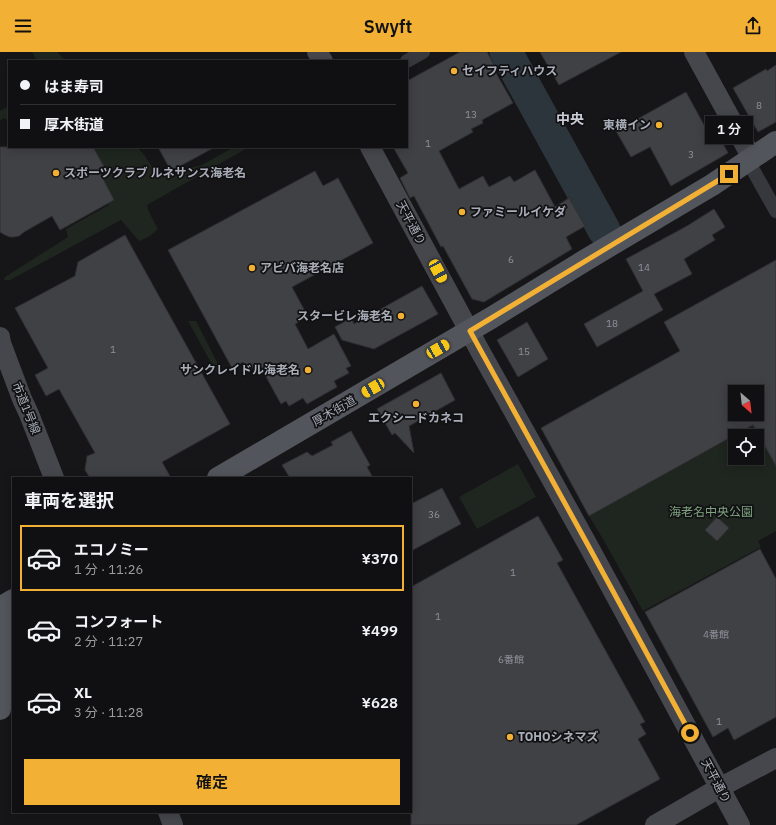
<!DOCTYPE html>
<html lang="ja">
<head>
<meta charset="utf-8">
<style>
	:root { --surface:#101012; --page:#1e1e20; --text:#f1f3f6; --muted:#9c9d9f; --line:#303032; --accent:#f2b134 }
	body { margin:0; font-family:"IBM Plex Sans","Noto Sans JP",sans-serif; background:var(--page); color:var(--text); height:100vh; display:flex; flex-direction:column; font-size:15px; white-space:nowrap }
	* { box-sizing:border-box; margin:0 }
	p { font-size:13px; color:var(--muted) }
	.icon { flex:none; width:22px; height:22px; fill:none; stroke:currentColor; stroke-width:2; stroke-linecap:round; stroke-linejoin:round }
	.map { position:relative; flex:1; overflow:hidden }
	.sheet { position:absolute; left:12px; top:425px; width:400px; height:336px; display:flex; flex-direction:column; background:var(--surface); border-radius:0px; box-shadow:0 2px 10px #0003,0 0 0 1px var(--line) }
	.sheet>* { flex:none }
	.hud { position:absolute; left:8px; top:8px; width:400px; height:88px; border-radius:0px; box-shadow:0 2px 10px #0003,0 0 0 1px var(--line); display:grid; align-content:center; height:88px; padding:0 12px; background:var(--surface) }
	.needle { width:26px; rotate:152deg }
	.controls { position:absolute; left:728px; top:333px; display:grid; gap:8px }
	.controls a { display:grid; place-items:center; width:36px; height:36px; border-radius:0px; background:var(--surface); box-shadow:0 2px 10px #0003,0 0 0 1px var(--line); font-size:20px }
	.end { position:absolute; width:18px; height:18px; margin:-9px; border:5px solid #f2b134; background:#111; box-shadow:0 0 0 2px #111 }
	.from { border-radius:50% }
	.bubble { position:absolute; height:28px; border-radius:0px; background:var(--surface); box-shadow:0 2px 10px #0003,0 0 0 1px var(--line); font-size:13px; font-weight:600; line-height:28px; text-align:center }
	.car { position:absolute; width:12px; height:24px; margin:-12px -6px; border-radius:5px; box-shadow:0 0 3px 1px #0007; background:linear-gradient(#f5c518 24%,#345 0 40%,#f5c518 0 76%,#345 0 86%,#f5c518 0) }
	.hud b { display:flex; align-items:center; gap:14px; height:38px; font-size:15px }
	.hud b+b { border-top:1px solid var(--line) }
	.hud i { width:10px; height:10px; background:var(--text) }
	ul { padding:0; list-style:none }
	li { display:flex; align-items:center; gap:12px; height:66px; margin:0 8px 6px; padding:0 4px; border:2px solid transparent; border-radius:0px }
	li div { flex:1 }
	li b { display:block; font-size:15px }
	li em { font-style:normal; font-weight:600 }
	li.active { border-color:var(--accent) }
	li>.icon { width:36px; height:36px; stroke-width:1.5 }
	h2 { padding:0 12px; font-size:18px; line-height:48px }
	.cta { display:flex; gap:8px; margin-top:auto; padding:8px 12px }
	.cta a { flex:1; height:46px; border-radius:0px; background:var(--accent); color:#111; font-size:16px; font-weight:600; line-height:46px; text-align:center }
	header { display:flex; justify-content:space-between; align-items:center; height:52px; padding:0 12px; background:var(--accent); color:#111; font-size:18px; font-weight:600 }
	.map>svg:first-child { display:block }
	.green { fill:#1e261f; fill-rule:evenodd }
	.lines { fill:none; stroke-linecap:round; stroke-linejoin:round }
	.river { stroke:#2c353c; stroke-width:33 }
	.building { fill:#404145; stroke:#303034; fill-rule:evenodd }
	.street { stroke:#37383d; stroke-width:14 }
	.secondary { stroke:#45474d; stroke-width:20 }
	.primary { stroke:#53555c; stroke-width:22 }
	.route { stroke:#f2b134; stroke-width:5 }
	.poi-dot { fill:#f2b134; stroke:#111113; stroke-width:1.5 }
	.labels { text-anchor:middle; stroke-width:3.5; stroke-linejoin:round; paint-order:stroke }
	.number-label { font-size:10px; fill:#8e929b }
	.poi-label { font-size:12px; font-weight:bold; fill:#a8adb8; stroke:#111113; text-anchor:start }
	.street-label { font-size:12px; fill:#a8adb8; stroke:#111113 }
	.park-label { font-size:12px; fill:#7fa381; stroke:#111113 }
	.quarter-label { font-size:14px; font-weight:bold; fill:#c9ccd4; stroke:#111113 }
</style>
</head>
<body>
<header><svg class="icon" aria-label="menu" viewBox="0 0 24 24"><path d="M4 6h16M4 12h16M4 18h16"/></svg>Swyft<svg class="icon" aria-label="share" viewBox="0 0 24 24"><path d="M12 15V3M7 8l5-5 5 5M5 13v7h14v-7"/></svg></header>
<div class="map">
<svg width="776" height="773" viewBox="0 0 776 773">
	<rect width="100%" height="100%" fill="#161618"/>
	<g class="green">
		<polygon points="32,0 57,0 66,9 37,9"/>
		<polygon points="9,54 9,72 5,66 0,68 0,59"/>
		<path d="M79 95H137L145 104 154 118 163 125 180 117 189 116 202 113 234 95H249L147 153C149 162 154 169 158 177L150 184 139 189 121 168 10 228H4L5 225 68 185 66 177 109 153 108 147Z"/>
		<polygon points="188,269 196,269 221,318 221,322 219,325"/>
		<path d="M776 361V479L758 489 761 495 643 559 603 487 589 464ZM735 384H757V406H735Z"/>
		<polygon points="518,412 536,445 477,477 459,445"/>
	</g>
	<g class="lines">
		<polyline class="river" points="506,0 604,178"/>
	</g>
	<g class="building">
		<polygon points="460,0 487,0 494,13 492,14 513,51 482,68 483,71 471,77 473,80 439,99 459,137 483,124 489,135 510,124 514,130 535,118 555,155 569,146 585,174 566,185 572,197 484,250 472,247 443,194 441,195 414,144 410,146 400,126 408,121 393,95 407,95 407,29"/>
		<polygon points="540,0 621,0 559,33"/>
		<polygon points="776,13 776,70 758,80 733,36 766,17 767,19"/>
		<polygon points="686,40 704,73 711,69 728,101 671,134 650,95 631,105 616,79"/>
		<polygon points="0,95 93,95 106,118 100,121 114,148 60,178 52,164 24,180 19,184 14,185 10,185 5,183 0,180"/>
		<polygon points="158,95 215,95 171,119"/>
		<polygon points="315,119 323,134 338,126 373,191 292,235 308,265 295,272 308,297 334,282 351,314 346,316 349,321 334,329 337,335 307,352 303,346 289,354 286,349 281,352 259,312 248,318 243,310 232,316 168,198"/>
		<polygon points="714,157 725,175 712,183 715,188 684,207 692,222 654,242 663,258 597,295 584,272 643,239 626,207 687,174"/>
		<polygon points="125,183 230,372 162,410 171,426 90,426 85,418 87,404 95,401 59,337 46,344 35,323 48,316 15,256 75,224 78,210"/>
		<path d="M776 208V414L753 373 589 464 541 376 680 299 664 270ZM735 340H757V362H735Z"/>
		<polygon points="422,234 438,262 374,297 342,288 335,275 351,266 354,272"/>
		<polygon points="527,270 548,307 518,325 497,288"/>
		<polygon points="441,321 455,348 409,374 414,401 395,381 392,383 377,357"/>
		<polygon points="351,379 370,413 367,415 373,426 290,426 282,413 307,400 312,404 333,393 331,390"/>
		<polygon points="442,436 461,472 411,499 411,452"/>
		<polygon points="538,464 563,508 557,511 645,670 640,672 646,682 638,687 660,727 576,773 411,773 411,535"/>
		<polygon points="717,465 729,476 717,489 705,478"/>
		<polygon points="760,497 776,527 776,665 734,688 728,676 713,685 645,560"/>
	</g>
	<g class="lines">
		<g class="street">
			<polyline points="407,9 423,0"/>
			<polyline points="748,109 776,159"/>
		</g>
		<g class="secondary">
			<polyline points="317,0 323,9"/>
			<polyline points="694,0 752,106"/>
			<polyline points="370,95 480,299 589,495 740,773"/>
			<polyline points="0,285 1,291 22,347 29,362 54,426"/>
			<polyline points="168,760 173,773"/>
			<polyline points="655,773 719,736 776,706"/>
		</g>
		<g class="primary">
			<polyline points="218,426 491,266 584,209 712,133 776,90"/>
			<polyline points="0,556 13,548"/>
			<polyline points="0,563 3,577 0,657"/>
		</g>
	</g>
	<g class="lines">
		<polyline class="route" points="690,681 589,495 470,279 729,122"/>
	</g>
	<g class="poi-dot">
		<circle cx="454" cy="19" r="4"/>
		<circle cx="659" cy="73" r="4"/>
		<circle cx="56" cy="121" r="4"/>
		<circle cx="462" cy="160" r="4"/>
		<circle cx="252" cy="216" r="4"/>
		<circle cx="401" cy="264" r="4"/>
		<circle cx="308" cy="318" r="4"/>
		<circle cx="416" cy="352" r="4"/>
		<circle cx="510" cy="685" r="4"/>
	</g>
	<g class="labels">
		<g class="number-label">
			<text x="759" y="57">8</text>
			<text x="471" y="66">13</text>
			<text x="428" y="95">1</text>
			<text x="691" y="106">3</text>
			<text x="511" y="211">6</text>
			<text x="644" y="219">14</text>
			<text x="612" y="275">18</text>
			<text x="113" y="301">1</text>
			<text x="524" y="303">15</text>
			<text x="434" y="466">36</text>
			<text x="513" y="524">1</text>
			<text x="438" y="568">1</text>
			<text x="716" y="586">4番館</text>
			<text x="511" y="611">6番館</text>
			<text x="719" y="673">1</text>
		</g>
		<g class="poi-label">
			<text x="462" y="23">セイフティハウス</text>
			<text x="651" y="77" text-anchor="end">東横イン</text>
			<text x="64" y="125">スポーツクラブ ルネサンス海老名</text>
			<text x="470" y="164">ファミールイケダ</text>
			<text x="260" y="220">アビバ海老名店</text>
			<text x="393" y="268" text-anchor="end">スタービレ海老名</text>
			<text x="300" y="322" text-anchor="end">サンクレイドル海老名</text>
			<text x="416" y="370" text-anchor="middle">エクシードカネコ</text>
			<text x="518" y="689">TOHOシネマズ</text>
		</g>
		<g class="street-label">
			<text transform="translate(411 171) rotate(62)" y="4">天平通り</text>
			<text transform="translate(26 356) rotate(68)" y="4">市道1号線</text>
			<text transform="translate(334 359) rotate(-30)" y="4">厚木街道</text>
			<text transform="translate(716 729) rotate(62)" y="4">天平通り</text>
		</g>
		<g class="park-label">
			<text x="711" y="464">海老名中央公園</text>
		</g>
		<g class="quarter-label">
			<text x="570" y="72">中央</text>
		</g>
	</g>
</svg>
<div class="controls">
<a><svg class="needle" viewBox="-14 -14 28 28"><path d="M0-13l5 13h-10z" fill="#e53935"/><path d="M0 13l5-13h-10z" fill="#9c9d9f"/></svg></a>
<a><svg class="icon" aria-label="locate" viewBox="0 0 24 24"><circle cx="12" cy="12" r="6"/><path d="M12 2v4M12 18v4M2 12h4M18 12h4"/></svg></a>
</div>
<i class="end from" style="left:690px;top:681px"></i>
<i class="end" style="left:729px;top:122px"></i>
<div class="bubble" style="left:705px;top:64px;width:48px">1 分</div>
<i class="car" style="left:438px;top:219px;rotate:152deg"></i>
<i class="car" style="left:438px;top:297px;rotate:60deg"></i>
<i class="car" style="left:373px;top:336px;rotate:240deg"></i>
<div class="hud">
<b><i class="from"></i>はま寿司</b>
<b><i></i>厚木街道</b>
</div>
<section class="sheet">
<h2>車両を選択</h2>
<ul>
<li class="active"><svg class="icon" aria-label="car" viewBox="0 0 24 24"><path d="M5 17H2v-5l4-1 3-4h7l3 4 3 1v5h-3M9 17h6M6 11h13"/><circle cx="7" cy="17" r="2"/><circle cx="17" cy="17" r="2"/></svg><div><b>エコノミー</b><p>1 分 · 11:26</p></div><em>¥370</em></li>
<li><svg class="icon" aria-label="car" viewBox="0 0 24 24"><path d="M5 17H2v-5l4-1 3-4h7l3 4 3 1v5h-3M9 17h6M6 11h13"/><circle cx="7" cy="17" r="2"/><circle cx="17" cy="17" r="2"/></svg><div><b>コンフォート</b><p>2 分 · 11:27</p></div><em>¥499</em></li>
<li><svg class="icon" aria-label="car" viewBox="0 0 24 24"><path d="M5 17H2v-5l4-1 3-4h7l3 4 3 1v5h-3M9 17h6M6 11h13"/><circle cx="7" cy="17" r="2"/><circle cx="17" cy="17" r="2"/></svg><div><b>XL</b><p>3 分 · 11:28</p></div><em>¥628</em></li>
</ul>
<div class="cta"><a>確定</a></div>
</section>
</div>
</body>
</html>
